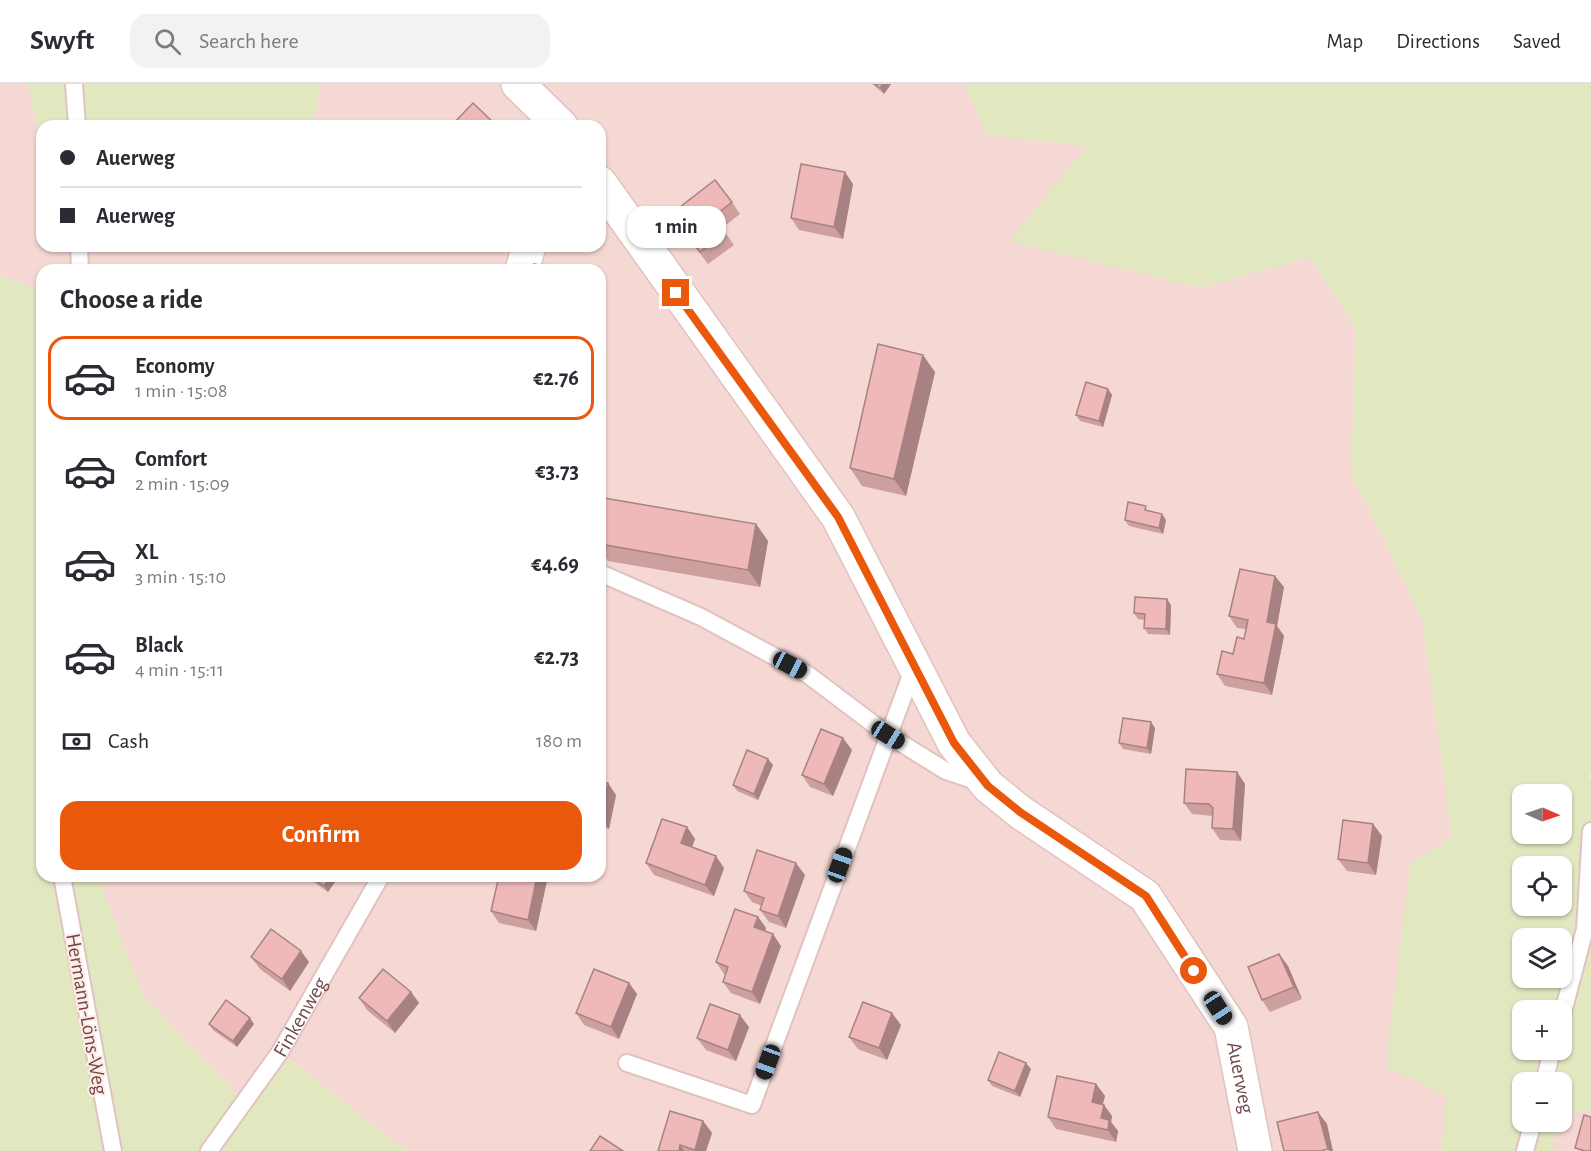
<!DOCTYPE html>
<html lang="en">
<head>
<meta charset="utf-8">
<style>
	:root { --surface:#fff; --page:#f2f2f3; --text:#2b2b33; --muted:#7c7c81; --line:#e1e1e2; --accent:#ea580c }
	body { margin:0; font-family:"Alegreya Sans",sans-serif; background:var(--page); color:var(--text); height:100vh; display:flex; flex-direction:column; font-size:22px; white-space:nowrap }
	* { box-sizing:border-box; margin:0 }
	p { font-size:20px; color:var(--muted) }
	.icon { flex:none; width:33px; height:33px; fill:none; stroke:currentColor; stroke-width:2; stroke-linecap:round; stroke-linejoin:round }
	.map { position:relative; flex:1; overflow:hidden }
	.details { position:absolute; left:36px; top:180px; width:570px; height:618px; display:flex; flex-direction:column; background:var(--surface); border-radius:18px; box-shadow:0 2px 4px #0004 }
	.details>* { flex:none }
	.guide { position:absolute; left:36px; top:36px; width:570px; height:132px; border-radius:18px; box-shadow:0 2px 4px #0004; display:grid; align-content:center; height:132px; padding:0 24px; background:var(--surface) }
	.needle { width:39px; rotate:92deg }
	.fabs { position:absolute; left:1512px; top:700px; display:grid; gap:12px }
	.fabs a { display:grid; place-items:center; width:60px; height:60px; border-radius:12px; background:var(--surface); box-shadow:0 2px 4px #0004; font-size:30px }
	.end { position:absolute; width:27px; height:27px; margin:-14px; border:8px solid #ea580c; background:#fff; box-shadow:0 0 0 3px #fff }
	.from { border-radius:50% }
	.bubble { position:absolute; height:42px; border-radius:18px; background:var(--surface); box-shadow:0 2px 4px #0004; font-size:20px; font-weight:700; line-height:42px; text-align:center }
	.car { position:absolute; width:18px; height:36px; margin:-18px -9px; border-radius:8px; box-shadow:0 0 4px 2px #0007; background:linear-gradient(#222 24%,#8ab4d8 0 40%,#222 0 76%,#8ab4d8 0 86%,#222 0) }
	.guide b { display:flex; align-items:center; gap:21px; height:57px; font-size:22px }
	.guide b+b { border-top:2px solid var(--line) }
	.guide i { width:15px; height:15px; background:var(--text) }
	ul { padding:0; list-style:none }
	li { display:flex; align-items:center; gap:18px; height:84px; margin:0 12px 9px; padding:0 12px; border:3px solid transparent; border-radius:18px }
	li div { flex:1 }
	li b { display:block; font-size:22px }
	li em { font-style:normal; font-weight:700 }
	li.selected { border-color:var(--accent) }
	li>.icon { width:54px; height:54px; stroke-width:1.5 }
	h2 { padding:0 24px; font-size:27px; line-height:72px }
	.pay { display:flex; align-items:center; gap:15px; height:66px; padding:0 24px; font-size:22px }
	.pay p { margin-inline-start:auto }
	.cta { display:flex; gap:12px; margin-top:auto; padding:12px 24px }
	.cta a { flex:1; height:69px; border-radius:18px; background:var(--accent); color:#fff; font-size:24px; font-weight:700; line-height:69px; text-align:center }
	header { display:flex; align-items:center; gap:36px; box-sizing:border-box; height:84px; padding:0 30px; background:var(--surface); border-bottom:2px solid var(--line) }
	header strong { font-size:28px }
	nav { display:flex; gap:33px; margin-inline-start:auto; font-size:21px }
	.search { width:420px; height:54px; background:var(--page); display:flex; align-items:center; gap:15px; box-sizing:border-box; padding:0 21px; border-radius:18px; color:var(--muted); font-size:22px }
	.map>svg:first-child { display:block }
	.residential { fill:#f5d8d3; fill-rule:evenodd }
	.green { fill:#e1e8c0; fill-rule:evenodd }
	.lines { fill:none; stroke-linecap:round; stroke-linejoin:round }
	.service-casing { stroke:#e1c2c0; stroke-width:20 }
	.minor-casing { stroke:#e1c2c0; stroke-width:36 }
	.service { stroke:#fff; stroke-width:16 }
	.minor { stroke:#fff; stroke-width:33 }
	.wall { fill:#ce9f9f }
	.shaded-wall { fill:#a88282 }
	.building { fill:#f0b9b9; stroke:#a88282; stroke-width:1.5 }
	.route { stroke:#ea580c; stroke-width:8 }
	.labels { text-anchor:middle; stroke-width:4.5; stroke-linejoin:round; paint-order:stroke }
	.street-label { font-size:21px; fill:#72494a; stroke:#ffece7 }
</style>
</head>
<body>
<header>
<strong>Swyft</strong>
<div class="search"><svg class="icon" aria-label="search" viewBox="0 0 24 24"><circle cx="10" cy="10" r="6"/><path d="M15 15l6 6"/></svg>Search here</div>
<nav><a>Map</a><a>Directions</a><a>Saved</a></nav>
</header>
<div class="map">
<svg width="1591" height="1067" viewBox="0 0 1591 1067">
	<rect width="100%" height="100%" fill="#fce7e1"/>
	<path class="residential" d="M0 0H28L42 63V162H600V42H313L321 0H965L986 51 1088 62 1010 157 1201 204 1310 173 1356 246 1351 389 1422 534 1452 754 1522 783V822H1562V783H1552L1591 693V1067H406L280 968 243 1016 143 912 98 792H600V186H42V207L0 191ZM1522 855H1562V894H1522ZM1522 927H1562V966H1522ZM1522 999H1562V1038H1522Z"/>
	<g class="green">
		<polygon points="28,0 321,0 313,42 164,42 123,38 123,42 42,42 42,63"/>
		<path d="M965 0H1591V688L1588 695 1591 696V1025L1562 1033V999H1522V1038H1558L1551 1067H1441L1446 1011 1386 983 1410 779 1452 754 1422 534 1351 389 1356 246 1310 173 1201 204 1009 157 1087 62 986 51ZM1522 711H1562V750H1522ZM1522 783H1562V822H1522ZM1522 855H1562V894H1522ZM1522 927H1562V966H1522Z"/>
		<polygon points="0,191 42,207 42,792 98,792 143,912 243,1016 280,968 406,1067 0,1067"/>
	</g>
	<g class="lines">
		<defs>
			<g id="service">
				<polyline points="74,0 77,42"/>
				<polyline points="79,162 80,186"/>
				<polyline points="600,489 701,533 807,590 888,651 946,687 979,698"/>
				<polyline points="62,792 113,1067"/>
				<polyline points="1562,932 1585,845 1591,747"/>
				<polyline points="627,979 752,1021 914,583"/>
				<polyline points="1544,999 1552,966"/>
				<path id="s1" d="M209 1067 280 968 381 792"/>
				<polyline points="1525,1067 1533,1038"/>
			</g>
			<g id="minor">
				<polyline points="518,0 561,42"/>
				<path id="s2" d="M600 99 838 433 954 659 988 702 1020 728 1145 812 1231 943 1255 1067"/>
				<polyline points="522,186 529,162"/>
			</g>
		</defs>
		<use href="#service" class="service-casing"/>
		<use href="#minor" class="minor-casing"/>
		<use href="#service" class="service"/>
		<use href="#minor" class="minor"/>
	</g>
	<g class="wall">
		<polygon points="872,0 891,0 884,10"/>
		<polygon points="853,100 843,155 799,146 791,134"/>
		<polygon points="732,118 740,130 722,144 734,161 708,180 679,142"/>
		<polygon points="935,288 906,412 862,402 850,384"/>
		<polygon points="1108,305 1112,311 1103,343 1080,337 1076,331"/>
		<polygon points="1150,427 1166,436 1163,450 1129,442 1125,436"/>
		<polygon points="600,437 756,440 768,457 760,503 608,477 600,465"/>
		<polygon points="1284,503 1277,542 1284,552 1272,611 1225,602 1217,590 1233,570 1244,555 1246,545 1237,544 1229,532"/>
		<polygon points="1171,521 1170,551 1148,550 1144,544 1145,536 1138,535 1134,529"/>
		<polygon points="1155,644 1151,670 1123,665 1119,659"/>
		<polygon points="852,666 833,712 810,703 802,691"/>
		<polygon points="773,681 758,716 737,707 733,701"/>
		<polygon points="1237,688 1245,700 1241,757 1220,756 1212,744 1213,732 1192,730 1184,719"/>
		<polygon points="600,697 616,711 609,745 600,743"/>
		<polygon points="1373,740 1382,752 1376,791 1347,787 1338,775"/>
		<polygon points="687,743 695,755 692,763 724,784 714,812 654,791 646,779"/>
		<polygon points="805,791 786,844 769,838 760,826 762,822 752,818 744,807"/>
		<polygon points="305,792 339,792 328,808"/>
		<polygon points="499,792 548,792 536,847 499,839 491,827"/>
		<polygon points="758,833 766,844 765,847 781,862 760,920 731,909 723,898 725,891 724,890 716,878"/>
		<polygon points="1279,870 1288,882 1302,915 1270,928 1262,916"/>
		<polygon points="251,873 309,878 290,907 260,885"/>
		<polygon points="629,899 637,910 619,955 584,941 576,929"/>
		<polygon points="411,908 419,919 395,949 367,926 359,914"/>
		<polygon points="209,940 254,940 237,963 213,946"/>
		<polygon points="901,941 887,976 858,965 849,953"/>
		<polygon points="749,943 736,977 706,966 697,954"/>
		<polygon points="1031,985 1020,1013 992,1002 988,996"/>
		<polygon points="1096,1000 1105,1012 1103,1020 1104,1021 1112,1032 1111,1038 1118,1047 1116,1058 1056,1045 1048,1033"/>
		<polygon points="703,1037 712,1049 706,1067 658,1067"/>
	</g>
	<g class="shaded-wall">
		<polygon points="883,0 891,0 884,10 880,4"/>
		<polygon points="845,88 853,100 843,155 834,143"/>
		<polygon points="923,271 935,288 906,412 894,395"/>
		<polygon points="1108,305 1112,311 1103,343 1099,337"/>
		<polygon points="1162,430 1166,436 1163,450 1159,444"/>
		<polygon points="756,440 768,457 760,503 748,486"/>
		<polygon points="1275,492 1284,503 1277,542 1284,552 1272,611 1264,599 1267,538"/>
		<polygon points="1167,515 1171,521 1170,551 1166,545"/>
		<polygon points="1151,638 1155,644 1151,670 1147,664"/>
		<polygon points="843,654 852,666 833,712 824,700"/>
		<polygon points="768,675 773,681 758,716 754,710"/>
		<polygon points="1237,688 1245,700 1241,757 1233,745"/>
		<polygon points="608,699 616,711 609,745 600,733"/>
		<polygon points="1373,740 1382,752 1376,791 1368,779"/>
		<polygon points="687,743 695,755 689,771 681,759"/>
		<polygon points="716,772 724,784 714,812 705,801"/>
		<polygon points="796,779 805,791 786,844 778,832"/>
		<polygon points="331,792 339,792 328,808 324,802"/>
		<polygon points="537,792 548,792 536,847 528,836"/>
		<polygon points="758,833 766,844 762,855 754,843"/>
		<polygon points="773,850 781,862 760,920 752,908"/>
		<polygon points="301,867 309,878 290,907 282,895"/>
		<polygon points="1279,870 1288,882 1302,915 1294,903"/>
		<polygon points="629,899 637,910 619,955 611,943"/>
		<polygon points="411,908 419,919 395,949 387,937"/>
		<polygon points="892,929 901,941 887,976 879,964"/>
		<polygon points="740,931 749,943 736,977 728,966"/>
		<polygon points="250,934 254,940 237,963 233,957"/>
		<polygon points="1026,979 1031,985 1020,1013 1015,1007"/>
		<polygon points="1096,1000 1105,1012 1100,1030 1092,1018"/>
		<polygon points="1104,1021 1112,1032 1111,1038 1118,1047 1116,1058 1108,1046 1101,1034"/>
		<polygon points="1318,1028 1327,1040 1333,1067 1329,1067 1328,1065"/>
		<polygon points="703,1037 712,1049 706,1067 696,1067 695,1066"/>
		<polygon points="680,1061 684,1067 679,1067"/>
	</g>
	<g class="building">
		<polygon points="875,0 883,0 880,4"/>
		<polygon points="473,19 497,42 451,42"/>
		<polygon points="801,80 845,88 834,143 791,134"/>
		<polygon points="715,96 732,118 713,133 725,149 700,168 671,130"/>
		<polygon points="534,180 565,186 533,186"/>
		<polygon points="878,260 923,271 894,395 850,384"/>
		<polygon points="1086,298 1108,305 1099,337 1076,331"/>
		<polygon points="604,414 756,440 748,486 600,460 600,437"/>
		<polygon points="1128,418 1146,422 1145,426 1162,430 1159,444 1125,436"/>
		<polygon points="1240,485 1275,492 1267,538 1276,540 1264,599 1217,590 1222,567 1233,570 1237,553 1244,555 1248,536 1229,532"/>
		<polygon points="1135,513 1167,515 1166,545 1144,544 1145,530 1134,529"/>
		<polygon points="1123,634 1151,638 1147,664 1119,659"/>
		<polygon points="821,645 843,654 824,700 802,691"/>
		<polygon points="747,666 768,675 754,710 733,701"/>
		<polygon points="1186,685 1237,688 1233,745 1212,744 1213,724 1209,720 1184,719"/>
		<polygon points="600,697 608,699 600,733"/>
		<polygon points="662,735 687,743 681,759 716,772 705,801 646,779"/>
		<polygon points="1343,736 1373,740 1368,779 1338,775"/>
		<polygon points="757,766 796,779 778,832 760,826 764,814 744,807"/>
		<polygon points="310,792 331,792 324,802"/>
		<polygon points="499,792 537,792 528,836 491,827"/>
		<polygon points="735,825 758,833 754,843 773,850 752,908 723,898 728,883 716,878"/>
		<polygon points="271,845 301,867 282,895 251,873"/>
		<polygon points="1279,870 1294,903 1262,916 1248,883"/>
		<polygon points="383,885 411,908 387,937 359,914"/>
		<polygon points="594,885 629,899 611,943 576,929"/>
		<polygon points="226,916 250,934 233,957 209,940"/>
		<polygon points="863,918 892,929 879,964 849,953"/>
		<polygon points="710,920 740,931 728,966 697,954"/>
		<polygon points="999,968 1026,979 1015,1007 988,996"/>
		<polygon points="1057,992 1096,1000 1092,1018 1104,1021 1101,1034 1109,1036 1108,1046 1048,1033"/>
		<polygon points="670,1027 703,1037 695,1066 680,1061 679,1067 658,1067"/>
		<polygon points="1318,1028 1328,1065 1321,1067 1284,1067 1277,1038"/>
		<polygon points="1584,1031 1591,1033 1591,1067 1585,1067 1575,1064"/>
		<polygon points="600,1052 623,1067 590,1067"/>
	</g>
	<g class="lines">
		<polyline class="route" points="676,209 838,433 954,659 988,702 1020,728 1146,812 1194,887"/>
	</g>
	<g class="labels">
		<g class="street-label">
			<text transform="translate(87 930) rotate(80)" y="7">Hermann-Löns-Weg</text>
			<text dy="7" stroke="none"><textPath href="#s1" startOffset="162">Finkenweg</textPath></text>
			<text dy="7" stroke="none"><textPath href="#s2" startOffset="1119">Auerweg</textPath></text>
		</g>
	</g>
</svg>
<div class="fabs">
<a><svg class="needle" viewBox="-14 -14 28 28"><path d="M0-13l5 13h-10z" fill="#e53935"/><path d="M0 13l5-13h-10z" fill="#7c7c81"/></svg></a>
<a><svg class="icon" aria-label="locate" viewBox="0 0 24 24"><circle cx="12" cy="12" r="6"/><path d="M12 2v4M12 18v4M2 12h4M18 12h4"/></svg></a>
<a><svg class="icon" aria-label="layers" viewBox="0 0 24 24"><path d="M12 4l9 5-9 5-9-5zM3 14l9 5 9-5"/></svg></a>
<a>+</a>
<a>−</a>
</div>
<i class="end from" style="left:1194px;top:887px"></i>
<i class="end" style="left:676px;top:209px"></i>
<div class="bubble" style="left:627px;top:122px;width:99px">1 min</div>
<i class="car" style="left:790px;top:581px;rotate:118deg"></i>
<i class="car" style="left:888px;top:651px;rotate:122deg"></i>
<i class="car" style="left:840px;top:781px;rotate:20deg"></i>
<i class="car" style="left:1218px;top:924px;rotate:147deg"></i>
<i class="car" style="left:768px;top:978px;rotate:200deg"></i>
<div class="guide">
<b><i class="from"></i>Auerweg</b>
<b><i></i>Auerweg</b>
</div>
<section class="details">
<h2>Choose a ride</h2>
<ul>
<li class="selected"><svg class="icon" aria-label="car" viewBox="0 0 24 24"><path d="M5 17H2v-5l4-1 3-4h7l3 4 3 1v5h-3M9 17h6M6 11h13"/><circle cx="7" cy="17" r="2"/><circle cx="17" cy="17" r="2"/></svg><div><b>Economy</b><p>1 min · 15:08</p></div><em>€2.76</em></li>
<li><svg class="icon" aria-label="car" viewBox="0 0 24 24"><path d="M5 17H2v-5l4-1 3-4h7l3 4 3 1v5h-3M9 17h6M6 11h13"/><circle cx="7" cy="17" r="2"/><circle cx="17" cy="17" r="2"/></svg><div><b>Comfort</b><p>2 min · 15:09</p></div><em>€3.73</em></li>
<li><svg class="icon" aria-label="car" viewBox="0 0 24 24"><path d="M5 17H2v-5l4-1 3-4h7l3 4 3 1v5h-3M9 17h6M6 11h13"/><circle cx="7" cy="17" r="2"/><circle cx="17" cy="17" r="2"/></svg><div><b>XL</b><p>3 min · 15:10</p></div><em>€4.69</em></li>
<li><svg class="icon" aria-label="car" viewBox="0 0 24 24"><path d="M5 17H2v-5l4-1 3-4h7l3 4 3 1v5h-3M9 17h6M6 11h13"/><circle cx="7" cy="17" r="2"/><circle cx="17" cy="17" r="2"/></svg><div><b>Black</b><p>4 min · 15:11</p></div><em>€2.73</em></li>
</ul>
<div class="pay"><svg class="icon" aria-label="cash" viewBox="0 0 24 24"><path d="M3 7h18v10H3z"/><circle cx="12" cy="12" r="2"/></svg>Cash<p>180 m</p></div>
<div class="cta"><a>Confirm</a></div>
</section>
</div>
</body>
</html>
